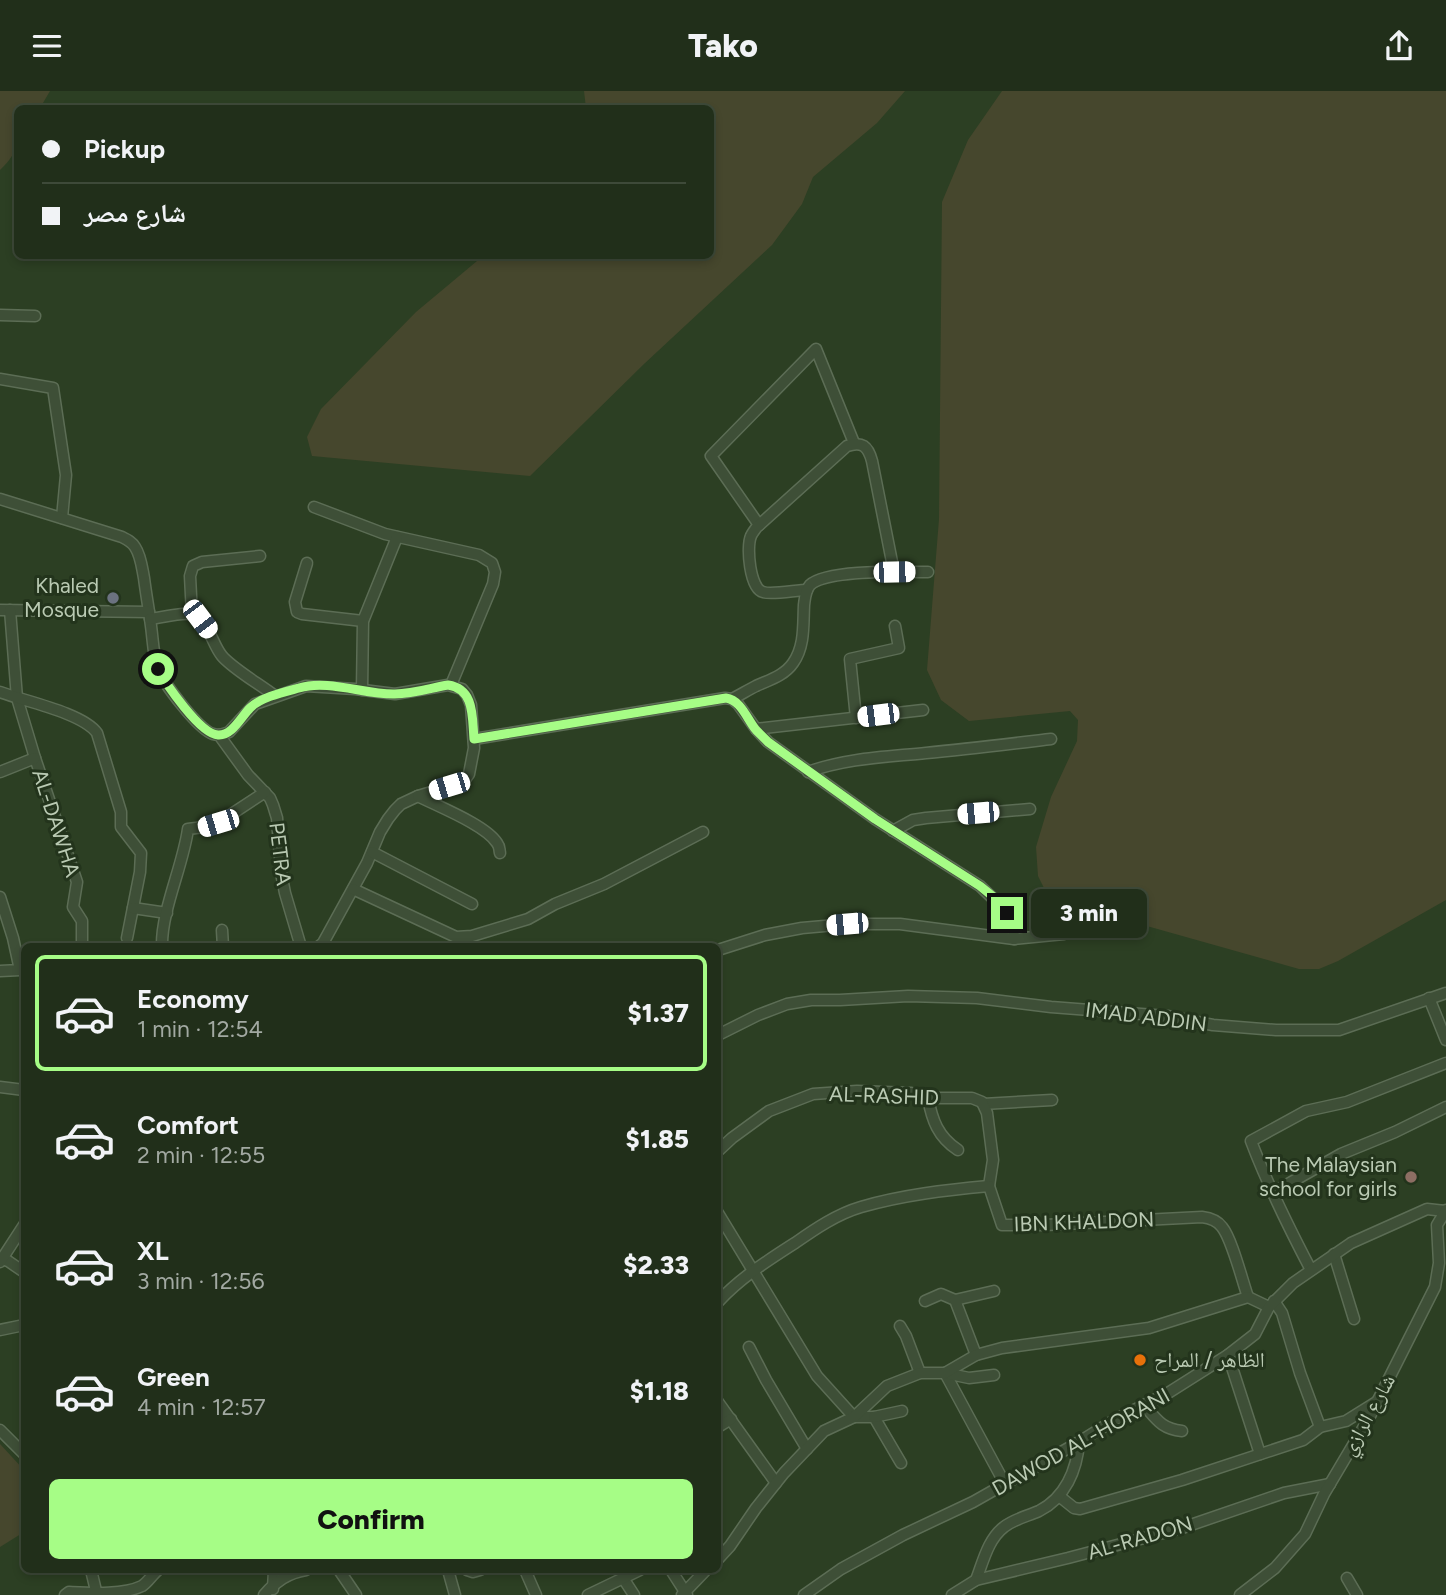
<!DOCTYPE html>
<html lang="en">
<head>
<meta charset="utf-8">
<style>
	:root { --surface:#212f1a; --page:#2d3b27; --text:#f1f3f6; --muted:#a2a9a2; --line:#3e4a39; --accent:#a6fd86 }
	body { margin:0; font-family:Figtree,"Noto Naskh Arabic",sans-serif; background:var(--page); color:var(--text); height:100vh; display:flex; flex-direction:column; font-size:26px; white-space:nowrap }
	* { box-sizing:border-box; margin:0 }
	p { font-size:23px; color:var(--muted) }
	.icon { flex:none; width:38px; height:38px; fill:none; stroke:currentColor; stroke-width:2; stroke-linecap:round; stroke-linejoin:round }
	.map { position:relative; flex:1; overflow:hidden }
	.side { position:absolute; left:21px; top:852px; width:700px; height:630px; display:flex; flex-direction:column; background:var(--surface); border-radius:10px; box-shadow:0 4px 10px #0003,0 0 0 2px var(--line) }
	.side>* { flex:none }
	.guide { position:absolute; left:14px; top:14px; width:700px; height:154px; border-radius:10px; box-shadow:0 4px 10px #0003,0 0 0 2px var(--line); display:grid; align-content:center; height:154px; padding:0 28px; background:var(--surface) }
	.end { position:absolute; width:32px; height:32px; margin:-16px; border:9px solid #a6fd86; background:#111; box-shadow:0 0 0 4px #111 }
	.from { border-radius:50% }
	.bubble { position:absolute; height:49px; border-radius:10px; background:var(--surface); box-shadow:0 4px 10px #0003,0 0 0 2px var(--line); font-size:23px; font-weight:800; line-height:49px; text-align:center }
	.car { position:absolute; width:21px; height:42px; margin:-21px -10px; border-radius:9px; box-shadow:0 0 5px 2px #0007; background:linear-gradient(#fff 24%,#345 0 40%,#fff 0 76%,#345 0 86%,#fff 0) }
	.guide b { display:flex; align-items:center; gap:24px; height:66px; font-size:26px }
	.guide b+b { border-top:2px solid var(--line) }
	.guide i { width:18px; height:18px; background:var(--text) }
	ul { padding:12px 0 0; list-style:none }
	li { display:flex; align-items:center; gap:21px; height:116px; margin:0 14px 10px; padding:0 14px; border:4px solid transparent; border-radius:10px }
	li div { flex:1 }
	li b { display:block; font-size:26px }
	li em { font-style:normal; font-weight:800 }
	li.current { border-color:var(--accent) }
	li>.icon { width:63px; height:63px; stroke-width:1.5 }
	.button { display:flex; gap:14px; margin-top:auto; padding:14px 28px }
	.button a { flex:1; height:80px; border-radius:10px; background:var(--accent); color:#111; font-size:28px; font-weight:800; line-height:80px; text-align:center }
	header { display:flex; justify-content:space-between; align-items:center; height:91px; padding:0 28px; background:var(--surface); font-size:32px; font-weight:800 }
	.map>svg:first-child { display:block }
	.green { fill:#46472d }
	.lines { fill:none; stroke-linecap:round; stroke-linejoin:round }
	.minor-casing { stroke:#5c6d55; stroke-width:13 }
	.minor { stroke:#3e4f37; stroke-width:10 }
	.route { stroke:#a6fd86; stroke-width:9 }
	.worship-dot { fill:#6b7280; stroke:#23341c; stroke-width:2.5 }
	.education-dot { fill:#8d6e63; stroke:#23341c; stroke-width:2.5 }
	.food-dot { fill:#e8710a; stroke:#23341c; stroke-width:2.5 }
	.labels { text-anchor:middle; stroke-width:6; stroke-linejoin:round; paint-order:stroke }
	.poi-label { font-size:21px; fill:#bacab3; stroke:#23341c; text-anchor:end }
	.street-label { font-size:21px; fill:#bacab3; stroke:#23341c }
</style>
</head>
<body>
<header><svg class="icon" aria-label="menu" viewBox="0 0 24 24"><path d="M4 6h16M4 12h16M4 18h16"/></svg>Tako<svg class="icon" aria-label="share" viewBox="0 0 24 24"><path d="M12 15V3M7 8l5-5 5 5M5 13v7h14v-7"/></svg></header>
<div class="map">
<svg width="1446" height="1504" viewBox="0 0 1446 1504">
	<rect width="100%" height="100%" fill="#2c3f23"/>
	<g class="green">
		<path d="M0 0H50L40 17 18 18C18 45 22 59 0 79Z"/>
		<polygon points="584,0 905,0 877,32 813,86 802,113 772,154 644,273 530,385 312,365 307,346 321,318 416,221 483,165 710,164 710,18 586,17"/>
		<polygon points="1002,0 1446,0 1446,809 1338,870 1319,878 1299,878 1122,828 1103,826 1072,826 1049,807 1038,785 1036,756 1051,706 1077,650 1078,629 1070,620 969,630 941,609 927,579 939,428 942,111 968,49"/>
		<polygon points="0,1353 24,1379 24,1441 0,1456"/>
	</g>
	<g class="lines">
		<defs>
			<g id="minor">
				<polyline points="0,224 35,225"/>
				<polyline points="0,288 53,297 66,384 62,427"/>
				<path d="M0 408 122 446C128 449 132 451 135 456 141 465 142 477 144 487 146 503 149 519 151 535 153 549 153 564 158 578 164 593 198 638 213 643 219 645 223 643 229 641L255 613 306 595 355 598 395 603 448 594 462 598 467 604 471 614 474 657 469 683 464 690 458 693 418 705 401 713 395 719 388 728 380 741 367 772 323 852 318 856"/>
				<polyline points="314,416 385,443 479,464 492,472 495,481 493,493 451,594"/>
				<polyline points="759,434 711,365 816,258 854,352"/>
				<polyline points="307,472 295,511 297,521 302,523 363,530"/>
				<path d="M807 499C797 499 771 504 763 501 750 498 746 456 751 445 751 444 756 437 757 436L847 355C862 350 868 355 872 370L894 481"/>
				<polyline points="0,519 149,521"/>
				<polyline points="10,519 17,607 35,667 77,791 73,816 82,830 82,856"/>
				<polyline points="192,524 190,485 193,475 202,471 260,465"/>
				<path d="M150 528C161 527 185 520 194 524 209 531 212 553 222 565 233 578 261 594 275 605"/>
				<polyline points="362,599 363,530 397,446"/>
				<path d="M0 601C24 610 83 622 97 642L121 721V736L141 762 140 781 127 847"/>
				<path d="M732 608C740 604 748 599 756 595 769 589 784 585 793 572 805 555 803 534 804 514 805 507 805 500 810 494 827 478 904 481 928 481"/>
				<polyline points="856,627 850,568 899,557 895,535"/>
				<polyline points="756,638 923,619"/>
				<polyline points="219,644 248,684 270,707 273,714 277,727 281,782 285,802 301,856"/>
				<polyline points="474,648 725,607 732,608 738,613 756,638 768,651 875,728 980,795 1004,818 1013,832 1014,848"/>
				<polyline points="0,681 35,667"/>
				<path d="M808 681C846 667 887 666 926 662 968 658 1009 653 1051 648"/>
				<path d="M418 705C437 715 486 734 497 752 500 756 499 757 500 762"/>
				<polyline points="893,740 913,729 926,727 1030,718"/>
				<polyline points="372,761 472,813"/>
				<polyline points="353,798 456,846 472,845 528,828 555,813 604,793 703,741"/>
				<polyline points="0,806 13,847 20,879 0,880"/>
				<polyline points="133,817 167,822"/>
				<polyline points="222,839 223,856"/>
				<path d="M162 856C161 820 183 775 188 738L204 736 218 732 265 701"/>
				<polyline points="718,859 765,844 802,837 847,833 900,833 1014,848 1064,843"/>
				<polyline points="1429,907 1446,949"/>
				<polyline points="718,944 758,924 787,913 811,909 840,909 908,905 977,907 1051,916 1167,925 1213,934 1276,939 1339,939 1446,902"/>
				<polyline points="0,996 24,999"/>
				<path d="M928 1007C932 1029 938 1046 958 1059"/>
				<polyline points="983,1013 1052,1009"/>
				<polyline points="718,1060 732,1047 769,1020 813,1003 857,1000 911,1002 928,1007 972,1007 982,1011 987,1022 993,1069 989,1095"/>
				<polyline points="1272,1102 1341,1063 1395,1041 1446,1016"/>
				<polyline points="718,1122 817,1285 854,1326 874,1326 901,1372"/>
				<polyline points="1334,1163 1354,1228"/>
				<polyline points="2,1168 8,1170 24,1181"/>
				<polyline points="0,1171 24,1134"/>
				<path d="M1311 1179C1289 1137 1268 1095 1251 1050L1306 1020 1347 1011 1446 972"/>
				<polyline points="925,1210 941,1203 955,1209"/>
				<polyline points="1274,1210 1282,1222 1300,1282 1320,1336"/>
				<path d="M718 1211C740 1187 767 1170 795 1152 815 1138 837 1123 861 1116 902 1104 946 1099 989 1095L1002 1134H1045L1202 1126C1210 1127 1217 1129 1222 1136 1232 1148 1242 1189 1248 1206"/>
				<polyline points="900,1235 906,1245 920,1282"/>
				<polyline points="0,1239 24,1234"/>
				<polyline points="749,1256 766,1289 807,1358"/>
				<polyline points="976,1264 955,1209 994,1200"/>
				<polyline points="1228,1264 1260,1363"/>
				<polyline points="945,1282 1005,1393"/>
				<polyline points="945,1282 969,1287 994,1284"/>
				<polyline points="718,1311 776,1392"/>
				<path d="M1144 1314C1157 1329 1162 1338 1182 1340"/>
				<polyline points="874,1326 902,1320"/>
				<polyline points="718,1336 731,1328"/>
				<polyline points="0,1339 24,1363"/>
				<polyline points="1059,1405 1074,1417 1080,1418 1182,1389 1303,1349 1320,1336 1346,1330 1378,1310"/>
				<polyline points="718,1468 730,1455 756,1417 784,1382 824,1340 854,1326 887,1295 920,1282 945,1282 976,1264 1002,1257 1149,1237 1248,1206 1269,1216"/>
				<polyline points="91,1479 97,1504"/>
				<polyline points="339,1479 356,1504"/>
				<polyline points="448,1479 455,1504"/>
				<polyline points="467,1479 473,1481 480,1479"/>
				<polyline points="525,1479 536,1504"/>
				<polyline points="671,1479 687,1504"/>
				<polyline points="623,1487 634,1504"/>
				<polyline points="1347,1487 1357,1504"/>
				<path d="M976 1489C983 1471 988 1448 1004 1436 1014 1428 1028 1425 1039 1420 1065 1407 1077 1379 1079 1351"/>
				<polyline points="273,1498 274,1479"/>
				<path d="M65 1504 69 1501C91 1502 123 1504 142 1495 148 1491 152 1484 158 1479"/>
				<path d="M264 1504C276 1490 288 1482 306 1479"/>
				<polyline points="588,1504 640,1479"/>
				<polyline points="682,1504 706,1479"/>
				<polyline points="804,1504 841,1478 903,1444 973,1411 1079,1351 1116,1328 1168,1302 1228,1264 1255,1243 1269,1216 1293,1192 1351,1152 1427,1118 1445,1120"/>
				<polyline points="952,1504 976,1489 1068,1467 1182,1437 1284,1402 1330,1393"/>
				<polyline points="1240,1504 1275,1477 1305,1443 1324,1403 1369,1327 1435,1196 1439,1172 1437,1134 1446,1119"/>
			</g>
		</defs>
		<use href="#minor" class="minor-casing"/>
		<use href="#minor" class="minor"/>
	</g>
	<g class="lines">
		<path class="route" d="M158 578C166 593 200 643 218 644 232 645 241 626 250 617 261 606 284 601 299 597 328 588 366 604 395 603 413 603 431 597 448 594 475 598 472 626 474 648L726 607C741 609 747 628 756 639 760 643 764 647 768 651L875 728 980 795 996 808 1007 822"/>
	</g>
	<circle class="worship-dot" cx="113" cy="507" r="7"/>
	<circle class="education-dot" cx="1411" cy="1086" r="7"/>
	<circle class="food-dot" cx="1140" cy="1269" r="7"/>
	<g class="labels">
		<g class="poi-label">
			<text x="99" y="502">Khaled<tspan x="99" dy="24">Mosque</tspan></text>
			<text x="1397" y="1081">The Malaysian<tspan x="1397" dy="24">school for girls</tspan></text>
			<text x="1154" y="1276" text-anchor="start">الظاهر / المراح</text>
		</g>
		<g class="street-label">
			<text transform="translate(56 732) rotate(72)" y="7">AL-DAWHA</text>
			<text transform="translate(280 763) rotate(83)" y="7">PETRA</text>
			<text transform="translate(1146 926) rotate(7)" y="7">IMAD ADDIN</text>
			<text transform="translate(884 1005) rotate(2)" y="7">AL-RASHID</text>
			<text transform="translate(1084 1131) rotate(-2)" y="7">IBN KHALDON</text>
			<text transform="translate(1368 1324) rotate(-61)" y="7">شارع الرازي</text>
			<text transform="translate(1081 1351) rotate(-29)" y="7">DAWOD AL-HORANI</text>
			<text transform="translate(1140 1447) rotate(-16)" y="7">AL-RADON</text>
		</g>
	</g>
</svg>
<i class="end from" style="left:158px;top:578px"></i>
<i class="end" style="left:1007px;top:822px"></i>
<div class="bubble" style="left:1031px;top:798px;width:116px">3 min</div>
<i class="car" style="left:894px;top:481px;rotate:89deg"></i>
<i class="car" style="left:200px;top:528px;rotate:143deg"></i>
<i class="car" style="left:878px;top:624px;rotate:263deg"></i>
<i class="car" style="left:449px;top:695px;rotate:253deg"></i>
<i class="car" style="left:978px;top:722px;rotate:265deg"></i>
<i class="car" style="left:218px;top:732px;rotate:253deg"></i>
<i class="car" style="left:847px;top:833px;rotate:265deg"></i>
<div class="guide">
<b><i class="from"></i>Pickup</b>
<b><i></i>شارع مصر</b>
</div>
<section class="side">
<ul>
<li class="current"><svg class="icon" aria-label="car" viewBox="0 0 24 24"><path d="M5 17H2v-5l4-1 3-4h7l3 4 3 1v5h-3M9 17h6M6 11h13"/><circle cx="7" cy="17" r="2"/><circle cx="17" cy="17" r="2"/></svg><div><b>Economy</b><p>1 min · 12:54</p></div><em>$1.37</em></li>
<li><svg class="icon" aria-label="car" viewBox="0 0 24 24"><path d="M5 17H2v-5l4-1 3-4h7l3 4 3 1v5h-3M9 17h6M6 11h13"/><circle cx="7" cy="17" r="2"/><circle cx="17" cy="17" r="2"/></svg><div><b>Comfort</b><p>2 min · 12:55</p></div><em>$1.85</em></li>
<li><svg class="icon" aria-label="car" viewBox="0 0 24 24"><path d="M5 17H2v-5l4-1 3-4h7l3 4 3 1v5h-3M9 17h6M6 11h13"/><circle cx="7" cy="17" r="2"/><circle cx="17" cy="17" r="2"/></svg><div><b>XL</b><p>3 min · 12:56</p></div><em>$2.33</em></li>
<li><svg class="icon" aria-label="car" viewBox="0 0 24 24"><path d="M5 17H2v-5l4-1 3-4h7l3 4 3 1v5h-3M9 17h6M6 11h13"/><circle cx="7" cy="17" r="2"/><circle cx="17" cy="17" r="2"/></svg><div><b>Green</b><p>4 min · 12:57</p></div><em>$1.18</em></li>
</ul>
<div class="button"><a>Confirm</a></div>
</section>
</div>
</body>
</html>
